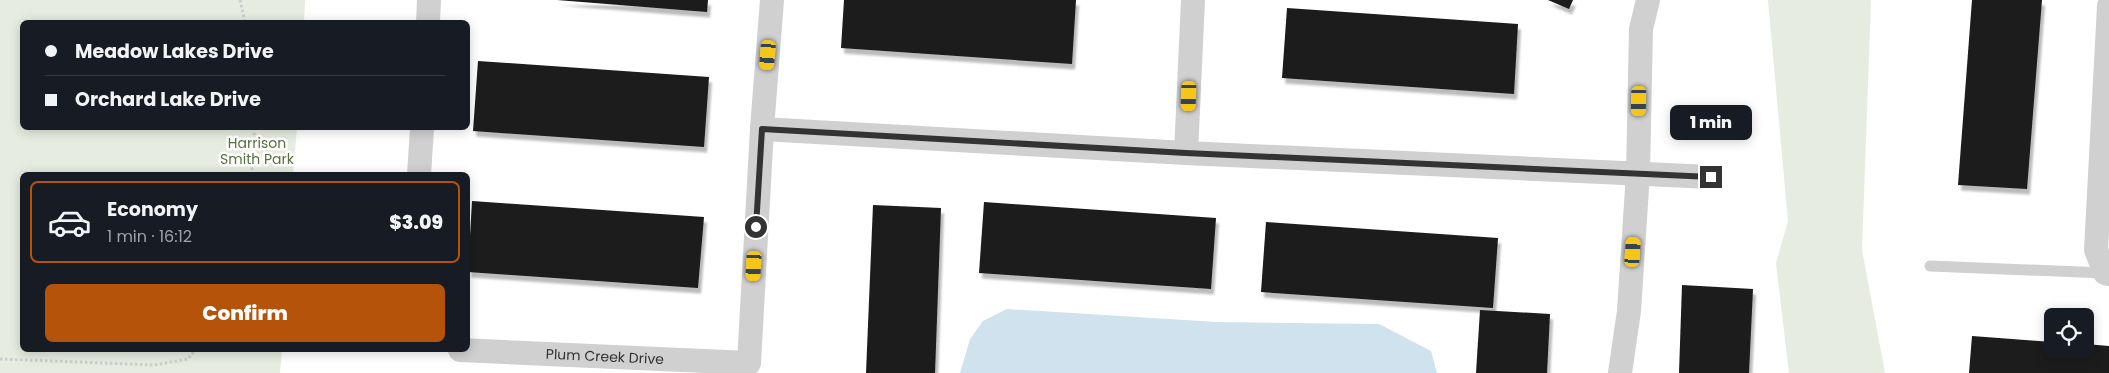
<!DOCTYPE html>
<html lang="en">
<head>
<meta charset="utf-8">
<style>
	:root { --surface:#171b24; --page:#242831; --text:#f1f3f6; --muted:#9ea1a6; --line:#363941; --accent:#b45309 }
	body { margin:0; font-family:Poppins,sans-serif; background:var(--page); color:var(--text); height:100vh; display:flex; flex-direction:column; font-size:19px; white-space:nowrap }
	* { box-sizing:border-box; margin:0 }
	p { font-size:16px; color:var(--muted) }
	.icon { flex:none; width:28px; height:28px; fill:none; stroke:currentColor; stroke-width:2; stroke-linecap:round; stroke-linejoin:round }
	.map { position:relative; flex:1; overflow:hidden }
	.panel { position:absolute; left:20px; top:172px; width:450px; height:180px; display:flex; flex-direction:column; background:var(--surface); border-radius:8px; box-shadow:0 2px 12px #0003 }
	.panel>* { flex:none }
	.guide { position:absolute; left:20px; top:20px; width:450px; height:110px; border-radius:8px; box-shadow:0 2px 12px #0003; display:grid; align-content:center; height:110px; padding:0 25px; background:var(--surface) }
	.buttons { position:absolute; left:2044px; top:308px; display:grid; gap:10px }
	.buttons a { display:grid; place-items:center; width:50px; height:50px; border-radius:8px; background:var(--surface); box-shadow:0 2px 12px #0003; font-size:25px }
	.end { position:absolute; width:22px; height:22px; margin:-11px; border:6px solid #333; background:#fff; box-shadow:0 0 0 2px #fff }
	.from { border-radius:50% }
	.bubble { position:absolute; height:35px; border-radius:8px; background:var(--surface); box-shadow:0 2px 12px #0003; font-size:16px; font-weight:800; line-height:35px; text-align:center }
	.car { position:absolute; width:15px; height:30px; margin:-15px -8px; border-radius:6px; box-shadow:0 0 4px 1px #0007; background:linear-gradient(#f5c518 24%,#345 0 40%,#f5c518 0 76%,#345 0 86%,#f5c518 0) }
	.guide b { display:flex; align-items:center; gap:18px; height:48px; font-size:19px }
	.guide b+b { border-top:1px solid var(--line) }
	.guide i { width:12px; height:12px; background:var(--text) }
	ul { padding:9px 0 0; list-style:none }
	li { display:flex; align-items:center; gap:15px; height:82px; margin:0 10px 8px; padding:0 15px; border:2px solid transparent; border-radius:8px }
	li div { flex:1 }
	li b { display:block; font-size:19px }
	li em { font-style:normal; font-weight:800 }
	li.on { border-color:var(--accent) }
	li>.icon { width:45px; height:45px; stroke-width:1.5 }
	.button { display:flex; gap:10px; margin-top:auto; padding:10px 25px }
	.button a { flex:1; height:58px; border-radius:8px; background:var(--accent); color:#fff; font-size:20px; font-weight:800; line-height:58px; text-align:center }
	.map>svg:first-child { display:block }
	.green { fill:#e6ecdf }
	.water { fill:#cfe2ee }
	.building { fill:#1a1a1a; filter:url(#shadow) }
	.lines { fill:none; stroke-linecap:round; stroke-linejoin:round }
	.path { stroke:#cdcdcd; stroke-width:3; stroke-dasharray:2.5 2.5; stroke-linecap:butt }
	.service { stroke:#d0d0d0; stroke-width:11 }
	.minor { stroke:#d0d0d0; stroke-width:24 }
	.route { stroke:#333; stroke-width:6 }
	.labels { text-anchor:middle; stroke-width:5; stroke-linejoin:round; paint-order:stroke }
	.park-label { font-size:14px; fill:#56703f; stroke:#fff }
	.street-label { font-size:14px; fill:#333; stroke:#fff }
</style>
</head>
<body>
<div class="map">
<svg width="2109" height="373" viewBox="0 0 2109 373">
	<defs>
		<filter id="shadow"><feDropShadow dx="3" dy="5.5" stdDeviation="1" flood-color="#0004"/></filter>
	</defs>
	<rect width="100%" height="100%" fill="#fff"/>
	<g class="green">
		<polygon points="0,0 305,0 304,22 22,22 22,128 297,128 293,175 22,175 22,350 282,350 280,373 0,373"/>
		<polygon points="1768,0 1871,0 1862,250 1885,373 1789,373 1776,263 1788,221"/>
	</g>
	<polygon class="water" points="1007,309 1217,322 1379,324 1431,351 1437,373 960,373 970,339 983,321"/>
	<g class="building">
		<polygon points="557,0 708,0 707,12"/>
		<polygon points="844,0 1076,0 1072,64 841,48"/>
		<polygon points="1548,0 1573,0 1569,9"/>
		<polygon points="1972,0 2042,0 2027,189 1958,185"/>
		<polygon points="1287,8 1518,24 1514,94 1282,78"/>
		<polygon points="478,61 709,77 704,147 473,131"/>
		<polygon points="472,201 704,217 698,288 468,272"/>
		<polygon points="984,202 1216,218 1211,289 979,273"/>
		<polygon points="873,205 941,208 935,373 866,373"/>
		<polygon points="1266,222 1498,238 1493,308 1261,292"/>
		<polygon points="1682,285 1753,289 1749,373 1679,373"/>
		<polygon points="1480,310 1550,314 1547,373 1476,373"/>
		<polygon points="1972,336 2052,342 2052,349 2085,349 2085,344 2109,346 2109,373 1969,373"/>
	</g>
	<g class="lines">
		<g class="path">
			<polyline points="240,0 245,22"/>
			<polyline points="251,175 254,152 254,128"/>
			<polyline points="0,359 154,365 188,359 195,350"/>
		</g>
		<polyline class="service" points="1930,266 2105,273"/>
		<g class="minor">
			<polyline points="2109,6 2096,250 2105,273 2109,274"/>
			<polyline points="428,22 429,0"/>
			<polyline points="762,129 1186,153 1711,177"/>
			<polyline points="1186,153 1193,0"/>
			<polyline points="419,175 422,128"/>
			<path id="s1" d="M460 350 749 363 762 129 772 0"/>
			<polyline points="1620,373 1629,311 1638,173 1641,29 1648,0"/>
		</g>
	</g>
	<g class="lines">
		<polyline class="route" points="756,227 762,129 1186,153 1711,177"/>
	</g>
	<g class="labels">
		<g class="park-label">
			<text x="257" y="148">Harrison<tspan x="257" dy="16">Smith Park</tspan></text>
		</g>
		<g class="street-label">
			<text dy="5" stroke="none"><textPath href="#s1" startOffset="145">Plum Creek Drive</textPath></text>
		</g>
	</g>
</svg>
<div class="buttons">
<a><svg class="icon" aria-label="locate" viewBox="0 0 24 24"><circle cx="12" cy="12" r="6"/><path d="M12 2v4M12 18v4M2 12h4M18 12h4"/></svg></a>
</div>
<i class="end from" style="left:756px;top:227px"></i>
<i class="end" style="left:1711px;top:177px"></i>
<div class="bubble" style="left:1670px;top:105px;width:82px">1 min</div>
<i class="car" style="left:768px;top:55px;rotate:185deg"></i>
<i class="car" style="left:1189px;top:96px;rotate:182deg"></i>
<i class="car" style="left:1639px;top:101px;rotate:181deg"></i>
<i class="car" style="left:1633px;top:252px;rotate:4deg"></i>
<i class="car" style="left:754px;top:266px;rotate:183deg"></i>
<div class="guide">
<b><i class="from"></i>Meadow Lakes Drive</b>
<b><i></i>Orchard Lake Drive</b>
</div>
<section class="panel">
<ul>
<li class="on"><svg class="icon" aria-label="car" viewBox="0 0 24 24"><path d="M5 17H2v-5l4-1 3-4h7l3 4 3 1v5h-3M9 17h6M6 11h13"/><circle cx="7" cy="17" r="2"/><circle cx="17" cy="17" r="2"/></svg><div><b>Economy</b><p>1 min · 16:12</p></div><em>$3.09</em></li>
</ul>
<div class="button"><a>Confirm</a></div>
</section>
</div>
</body>
</html>
